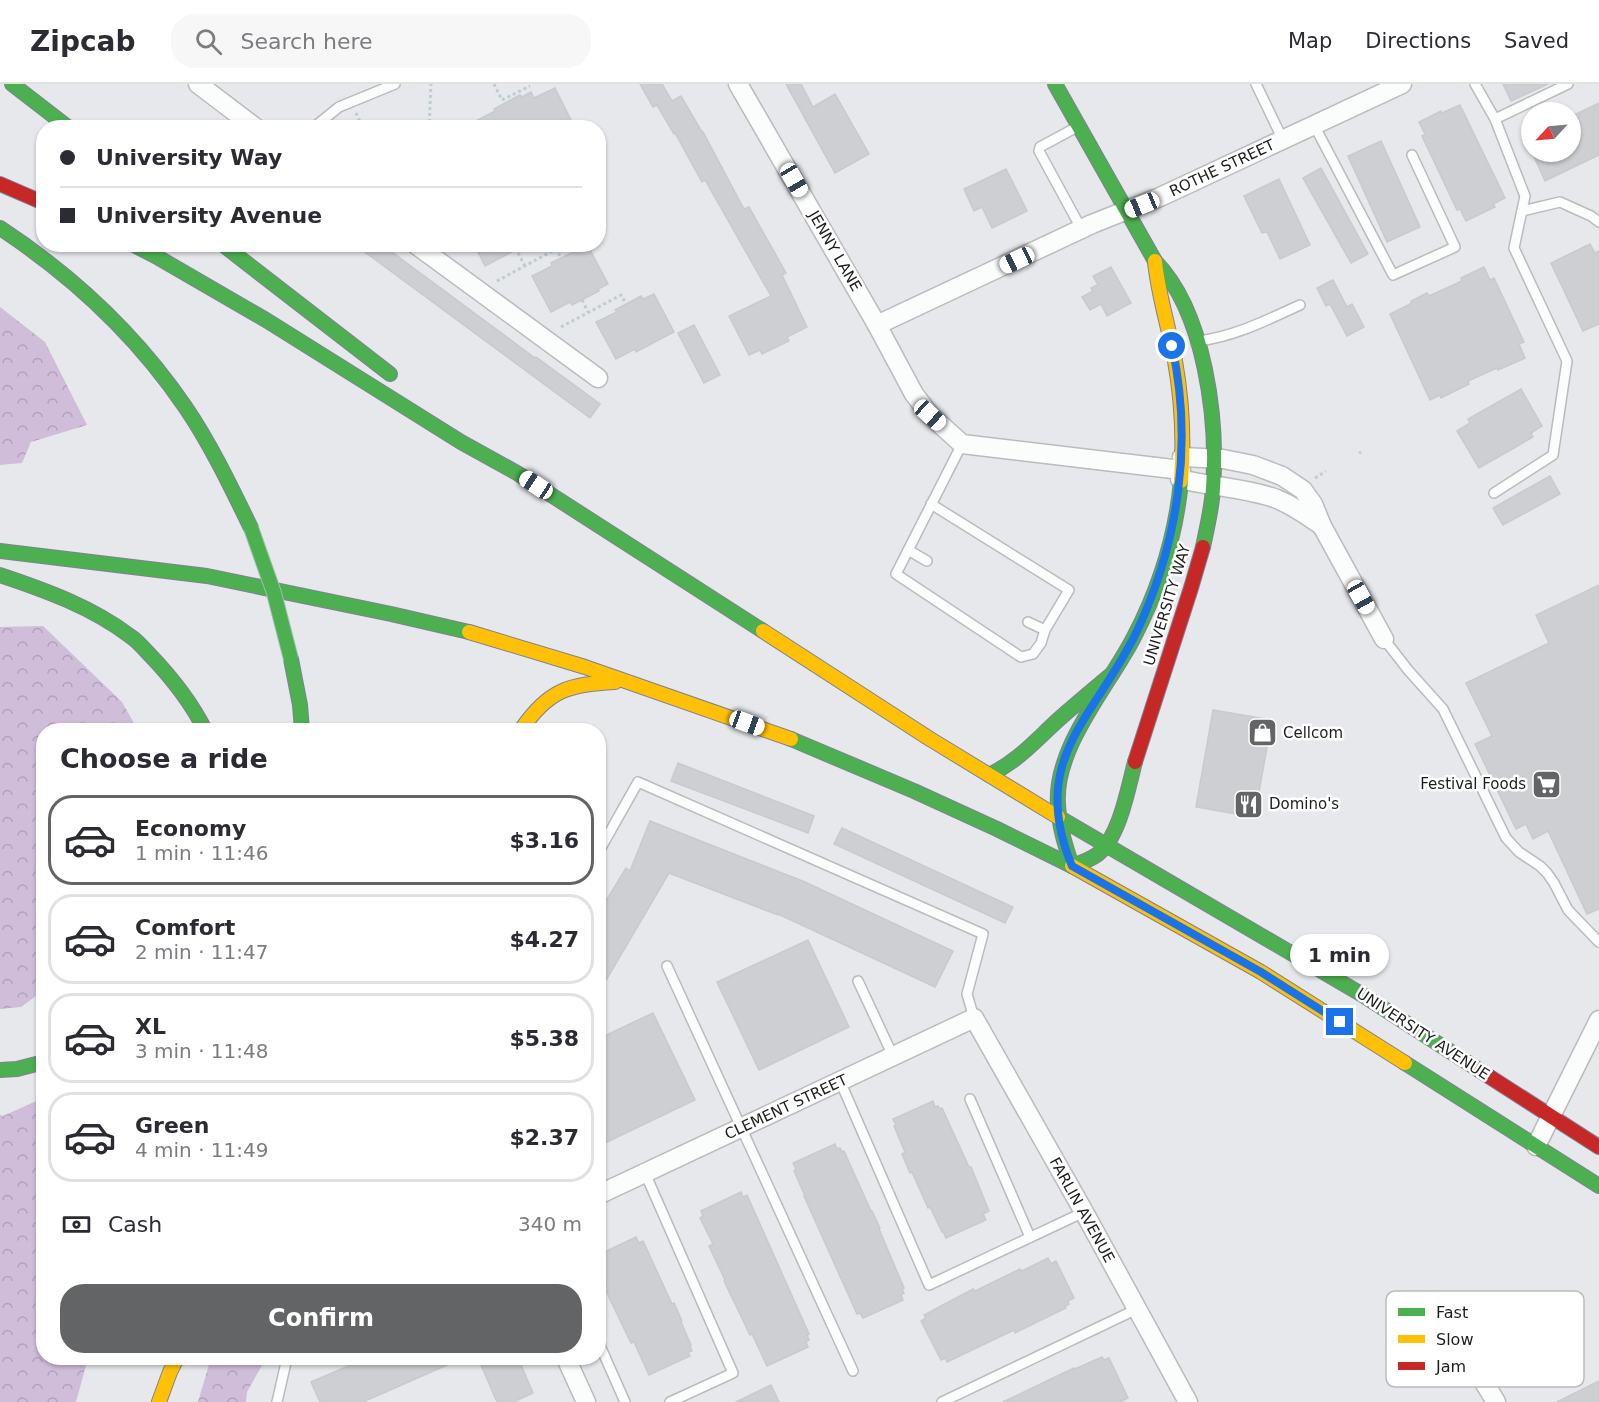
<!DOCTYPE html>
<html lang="en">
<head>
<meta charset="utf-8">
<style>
	:root { --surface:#fff; --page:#f7f7f7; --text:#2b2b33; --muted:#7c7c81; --line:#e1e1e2; --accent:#636465 }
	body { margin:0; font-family:"DejaVu Sans",sans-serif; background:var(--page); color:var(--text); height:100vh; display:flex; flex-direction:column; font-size:22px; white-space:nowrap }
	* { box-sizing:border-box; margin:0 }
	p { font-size:20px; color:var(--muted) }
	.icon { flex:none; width:33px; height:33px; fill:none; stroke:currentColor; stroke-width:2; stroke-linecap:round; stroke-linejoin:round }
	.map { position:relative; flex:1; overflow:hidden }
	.sheet { position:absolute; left:36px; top:639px; width:570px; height:642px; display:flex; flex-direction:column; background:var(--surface); border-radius:24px; box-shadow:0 2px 4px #0004 }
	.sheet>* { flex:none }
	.top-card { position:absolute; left:36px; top:36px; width:570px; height:132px; border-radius:24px; box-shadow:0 2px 4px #0004; display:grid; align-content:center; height:132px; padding:0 24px; background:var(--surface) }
	.needle { width:39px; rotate:244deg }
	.controls { position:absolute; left:1521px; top:18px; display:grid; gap:12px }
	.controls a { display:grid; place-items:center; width:60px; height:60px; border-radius:50%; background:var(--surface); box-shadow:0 2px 4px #0004; font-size:30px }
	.end { position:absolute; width:27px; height:27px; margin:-14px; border:8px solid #1a73e8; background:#fff; box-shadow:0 0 0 3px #fff }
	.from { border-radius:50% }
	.bubble { position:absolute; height:42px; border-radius:21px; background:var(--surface); box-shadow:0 2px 4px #0004; font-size:20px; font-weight:600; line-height:42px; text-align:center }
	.car { position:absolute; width:18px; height:36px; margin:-18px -9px; border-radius:8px; box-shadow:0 0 4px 2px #0007; background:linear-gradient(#fff 24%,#345 0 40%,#fff 0 76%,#345 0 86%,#fff 0) }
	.top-card b { display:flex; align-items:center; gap:21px; height:57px; font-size:22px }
	.top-card b+b { border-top:2px solid var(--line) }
	.top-card i { width:15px; height:15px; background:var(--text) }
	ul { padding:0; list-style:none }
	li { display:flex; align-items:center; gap:18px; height:90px; margin:0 12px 9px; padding:0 12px; border:3px solid var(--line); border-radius:24px }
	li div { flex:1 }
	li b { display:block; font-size:22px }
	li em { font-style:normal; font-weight:600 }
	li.active { border-color:var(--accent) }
	li>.icon { width:54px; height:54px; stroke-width:1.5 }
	h2 { padding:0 24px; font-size:27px; line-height:72px }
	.pay { display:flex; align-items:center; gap:15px; height:66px; padding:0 24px; font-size:22px }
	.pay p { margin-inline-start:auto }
	.primary-button { display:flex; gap:12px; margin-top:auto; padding:12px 24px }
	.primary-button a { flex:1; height:69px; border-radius:24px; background:var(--accent); color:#fff; font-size:24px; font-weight:600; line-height:69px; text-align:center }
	header { display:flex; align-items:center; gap:36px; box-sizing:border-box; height:84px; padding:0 30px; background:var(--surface); border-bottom:2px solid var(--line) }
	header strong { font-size:28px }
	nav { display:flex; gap:33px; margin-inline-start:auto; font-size:21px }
	.search { width:420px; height:54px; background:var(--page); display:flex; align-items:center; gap:15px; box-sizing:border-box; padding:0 21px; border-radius:24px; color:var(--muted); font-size:22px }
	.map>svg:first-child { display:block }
	.forest { fill:url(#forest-crowns) }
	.building { fill:#cdcfd2; stroke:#c7cbce; stroke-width:1.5 }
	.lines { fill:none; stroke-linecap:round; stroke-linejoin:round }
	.lane-casing { stroke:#bbbbbd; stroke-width:12 }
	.street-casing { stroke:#bbbbbd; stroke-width:21 }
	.fast-casing { stroke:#818095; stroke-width:16 }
	.slow-casing { stroke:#818095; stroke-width:16 }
	.jam-casing { stroke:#818095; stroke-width:16 }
	.path { stroke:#c0cdce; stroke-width:3; stroke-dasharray:3 3; stroke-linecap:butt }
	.lane { stroke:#fbfcfc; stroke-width:9 }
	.street { stroke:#fbfcfc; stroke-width:18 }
	.fast { stroke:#4caf50; stroke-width:14 }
	.slow { stroke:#ffc107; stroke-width:14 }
	.jam { stroke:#c62828; stroke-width:14 }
	.fast-bridge-casing { stroke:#9cbeb4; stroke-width:16; stroke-linecap:butt }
	.fast-bridge { stroke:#4caf50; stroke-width:14 }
	.route { stroke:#1a73e8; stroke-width:8 }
	.labels { text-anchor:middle; stroke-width:5; stroke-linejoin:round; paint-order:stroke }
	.street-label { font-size:15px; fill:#1d1d1d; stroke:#fff }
	.poi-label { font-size:15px; fill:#1d1d1d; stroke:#fff; text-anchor:start }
	.key { fill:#fff; stroke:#bbb; stroke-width:1.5 }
	.key-label { font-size:16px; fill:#1d1d1d }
</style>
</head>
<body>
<header>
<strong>Zipcab</strong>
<div class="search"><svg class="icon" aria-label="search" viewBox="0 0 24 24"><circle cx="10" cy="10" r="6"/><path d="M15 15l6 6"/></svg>Search here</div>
<nav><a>Map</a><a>Directions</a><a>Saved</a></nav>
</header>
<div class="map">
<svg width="1599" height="1318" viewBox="0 0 1599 1318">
	<defs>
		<pattern id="forest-crowns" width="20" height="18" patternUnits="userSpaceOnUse" patternTransform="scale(1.5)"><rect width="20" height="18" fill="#cfbdda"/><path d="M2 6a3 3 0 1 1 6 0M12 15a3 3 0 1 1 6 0" fill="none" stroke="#b1a2bb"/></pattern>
	</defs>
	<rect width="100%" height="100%" fill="#e6e8eb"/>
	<g class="forest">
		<polygon points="0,223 45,258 87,341 31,358 22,379 0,381"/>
		<polygon points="43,542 122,618 138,646 44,646 43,907 21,923 0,925 0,543"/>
		<polygon points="43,1014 44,1274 88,1274 76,1318 0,1318 0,1031 3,1032"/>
		<polygon points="211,1274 266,1274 247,1308 246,1318 198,1318"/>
	</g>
	<g class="building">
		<polygon points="640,0 662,0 672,17 681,12 702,48 703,48 744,125 749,123 786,189 782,191 807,243 787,253 789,257 762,270 760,266 749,271 729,232 771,212 705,96 702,98 675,49 674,50 657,21 653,23"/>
		<polygon points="786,0 801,0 813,23 835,10 869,70 835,89"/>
		<polygon points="1503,0 1548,0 1511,17"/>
		<polygon points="555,4 575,44 463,44 495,27 494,25 520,11 522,13 531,8 534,14"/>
		<polygon points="1599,19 1599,71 1545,97 1532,68 1570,68 1570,33"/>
		<polygon points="1460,21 1505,114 1493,120 1495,123 1466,137 1460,125 1457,126 1422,52 1425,50 1419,38 1441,27 1442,29"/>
		<polygon points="1381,57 1420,143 1387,158 1348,72"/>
		<polygon points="1321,84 1368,170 1351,179 1303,94"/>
		<polygon points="1006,85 1027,127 992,144 982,123 974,127 964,105"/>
		<polygon points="1279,95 1310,161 1280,175 1267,148 1262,149 1244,112"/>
		<polygon points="354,160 381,160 535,274 536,273 600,320 590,334"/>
		<polygon points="474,160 527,160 485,182"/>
		<polygon points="1590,160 1595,169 1599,167 1599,240 1583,247 1551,179"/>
		<polygon points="589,164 608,200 598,205 599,207 572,221 570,218 551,228 532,192 552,182 551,179 577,166 579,169"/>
		<polygon points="1111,183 1131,219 1107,232 1101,220 1090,226 1082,213 1093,207 1091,204 1098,201 1093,192"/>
		<polygon points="1484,183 1490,196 1494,194 1524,258 1519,260 1525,274 1498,286 1497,284 1468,297 1469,300 1441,314 1440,311 1430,316 1390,230 1412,219 1411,217 1427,209 1429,212 1462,197 1461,194"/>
		<polygon points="1333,196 1347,223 1352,220 1364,243 1347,252 1330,220 1326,222 1317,204"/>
		<polygon points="654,210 674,248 636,268 635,265 616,275 596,238 617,228 615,226 641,212 643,215"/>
		<polygon points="694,241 720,291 704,299 678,249"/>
		<polygon points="1521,305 1542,342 1531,349 1533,353 1479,384 1457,347 1470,339 1468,335"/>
		<polygon points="1550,392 1560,410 1503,441 1493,424"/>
		<polygon points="1599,501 1599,825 1587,830 1548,747 1533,755 1526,740 1516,745 1475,660 1492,652 1466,599 1549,559 1536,531"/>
		<polygon points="1213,626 1271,636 1271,641 1273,642 1270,658 1268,658 1258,713 1260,713 1257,729 1254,729 1254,733 1196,723"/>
		<polygon points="678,679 814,732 808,749 671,697"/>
		<polygon points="650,737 805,798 953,867 935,903 778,830 778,831 669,789 598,910 598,830 626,784 630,787"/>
		<polygon points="842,744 1013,823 1005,839 834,760"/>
		<polygon points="808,856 849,943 759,986 717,898"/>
		<polygon points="653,929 695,1016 605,1059 598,1043 598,955"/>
		<polygon points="933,1017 935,1023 938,1022 940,1025 942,1024 969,1083 971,1083 989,1127 983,1130 986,1136 946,1154 943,1147 942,1148 930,1123 928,1124 912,1088 910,1089 902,1070 905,1068 894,1042 896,1041 893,1035"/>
		<polygon points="835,1060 837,1065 840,1064 842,1068 844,1067 871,1127 872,1127 880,1144 879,1145 904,1204 902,1205 904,1209 901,1211 903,1216 863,1234 860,1229 857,1230 804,1112 805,1112 794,1087 796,1085 793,1079"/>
		<polygon points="741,1108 743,1113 747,1111 809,1250 807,1251 809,1256 806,1258 808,1263 767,1282 752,1250 750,1251 724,1197 725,1196 709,1162 713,1160 700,1134 703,1132 701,1127"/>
		<polygon points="636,1153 639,1159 643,1157 672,1220 674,1219 682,1237 681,1238 691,1261 690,1262 692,1267 688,1268 690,1272 649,1291 634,1258 631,1259 606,1207 608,1206 598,1185 598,1171"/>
		<polygon points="1048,1174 1051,1180 1056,1177 1074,1214 1068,1217 1069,1220 1065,1222 1066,1224 1015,1249 1014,1246 947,1278 945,1274 941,1276 921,1237 926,1234 924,1231 973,1205 975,1207 1020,1185 1022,1187"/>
		<polygon points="1102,1273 1104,1276 1109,1274 1128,1314 1120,1318 1003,1318 1074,1284 1075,1285"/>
		<polygon points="367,1274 463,1274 363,1318 320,1318 311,1298"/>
		<polygon points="478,1274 518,1274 533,1309 514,1318 497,1318"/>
		<polygon points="1599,1297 1599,1318 1557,1318"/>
		<polygon points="771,1301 779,1318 736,1318"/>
	</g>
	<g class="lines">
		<defs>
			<g id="lane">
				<polyline points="1256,0 1283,56"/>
				<polyline points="1475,0 1495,35 1525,112 1514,164 1567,277 1553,371 1494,409"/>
				<polyline points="1495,35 1568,0"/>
				<polyline points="1314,41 1393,191 1455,163 1412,71"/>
				<polyline points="1077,43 1040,63 1039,67 1082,146"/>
				<polyline points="313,44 339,23 395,0"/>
				<polyline points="1522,127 1560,118 1591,132 1599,138"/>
				<path d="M1199 257C1236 252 1267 236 1300 221"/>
				<polyline points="931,420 1069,506 1045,546 1041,559 1033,570 1021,573 896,490 962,360"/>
				<polyline points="908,466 927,477"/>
				<polyline points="1028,538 1045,546"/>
				<polyline points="1384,555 1408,586 1443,625 1506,754 1519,768 1540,782 1547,789 1554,799 1568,826 1599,858"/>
				<polyline points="598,769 638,698 983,850 967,910 974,934"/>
				<polyline points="667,882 853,1287"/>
				<polyline points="858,897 893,972"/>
				<polyline points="840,997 929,1201 1084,1128"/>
				<polyline points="970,1015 1030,1153"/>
				<polyline points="645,1089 733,1289 670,1318"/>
				<polyline points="598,1257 625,1318"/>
				<polyline points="277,1318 287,1274"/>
				<polyline points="942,1318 1137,1225"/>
			</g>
			<g id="street">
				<polyline points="198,0 256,44"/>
				<polyline points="738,0 877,241 914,310 930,331 962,360 1181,386"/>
				<polyline points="415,160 598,294"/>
				<polyline points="877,241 1092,140 1160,113 1402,0"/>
				<polyline points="1182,373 1223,375 1253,381 1282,392 1303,406 1313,420 1322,442 1384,555"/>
				<path d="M1180 395C1212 403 1247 404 1277 415 1294 422 1308 432 1322 442"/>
				<polyline points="1536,1062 1599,936"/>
				<polyline points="598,1111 974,934 1084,1128 1188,1318"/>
				<polyline points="566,1274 586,1318"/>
				<polyline points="1479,1290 1496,1318"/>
			</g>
			<g id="fast">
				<polyline points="12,0 69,44"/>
				<path d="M1055 0 1155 177C1205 228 1218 335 1213 404 1212 424 1207 443 1203 463"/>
				<path d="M0 144C73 192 137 252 186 324 211 361 231 403 251 444"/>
				<polyline points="132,160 159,174 266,236 461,358 517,389 763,547"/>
				<polyline points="222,160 390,290"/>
				<polyline points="0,467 207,492 391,530 469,548"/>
				<path d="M0 491C45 506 92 523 130 552 138 557 144 565 150 571 172 594 191 618 205 646"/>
				<polyline points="291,575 300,621 302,646"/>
				<polyline points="791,655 914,707 997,745 1072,782"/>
				<path d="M1135 678C1128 704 1120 752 1098 770 1090 776 1081 779 1072 782 1065 761 1059 742 1058 720 1054 663 1109 602 1134 553 1159 505 1176 450 1181 397"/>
				<path d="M989 691C1017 678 1036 656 1058 636 1076 620 1094 605 1112 590"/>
				<polyline points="1058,733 1361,910 1479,986"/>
				<polyline points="1405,979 1599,1102"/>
				<polyline points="0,986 17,985 44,978"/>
			</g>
			<g id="slow">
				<path d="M1155 177C1158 211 1169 243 1175 277 1182 316 1184 357 1181 397"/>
				<polyline points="763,547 930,655 1058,733"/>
				<polyline points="469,548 585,583 791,655"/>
				<path d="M521 646C548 606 569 600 615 598"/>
				<polyline points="1072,782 1261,888 1405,979"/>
				<polyline points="159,1318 170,1288 177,1274"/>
			</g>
			<g id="jam">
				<polyline points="0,100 44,119"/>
				<polyline points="1135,678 1191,504 1203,463"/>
				<polyline points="1479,986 1599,1063"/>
			</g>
		</defs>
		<use href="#lane" class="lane-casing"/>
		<use href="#street" class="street-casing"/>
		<use href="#fast" class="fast-casing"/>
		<use href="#slow" class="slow-casing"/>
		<use href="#jam" class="jam-casing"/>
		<g class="path">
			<polyline points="494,0 502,16 530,2"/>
			<polyline points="356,29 361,40"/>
			<polyline points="429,44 431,0"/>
			<polyline points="518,169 525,182"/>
			<polyline points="497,197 556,165 561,174"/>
			<polyline points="582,216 588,228"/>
			<polyline points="561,243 621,211 626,220"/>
			<polyline points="1359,369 1361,368"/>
			<polyline points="1315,394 1326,387"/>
		</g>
		<use href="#lane" class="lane"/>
		<use href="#street" class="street"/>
		<use href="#fast" class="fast"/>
		<use href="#slow" class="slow"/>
		<use href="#jam" class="jam"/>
		<defs>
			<polyline id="fast-bridge" points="251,444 274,509 291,575"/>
		</defs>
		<use href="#fast-bridge" class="fast-bridge-casing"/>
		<use href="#fast-bridge" class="fast-bridge"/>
	</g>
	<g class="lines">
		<path class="route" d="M1172 262C1193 358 1179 456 1138 545 1096 634 1027 673 1072 782L1261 888 1340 938"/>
	</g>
	<defs>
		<symbol id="shop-square" viewBox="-11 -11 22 22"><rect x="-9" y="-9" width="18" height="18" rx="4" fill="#636465" stroke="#fff"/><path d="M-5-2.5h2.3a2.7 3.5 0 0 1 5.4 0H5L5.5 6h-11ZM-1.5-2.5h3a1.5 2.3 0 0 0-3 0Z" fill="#fff"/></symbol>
		<symbol id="supermarket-square" viewBox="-11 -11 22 22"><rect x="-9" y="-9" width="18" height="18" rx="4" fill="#636465" stroke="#fff"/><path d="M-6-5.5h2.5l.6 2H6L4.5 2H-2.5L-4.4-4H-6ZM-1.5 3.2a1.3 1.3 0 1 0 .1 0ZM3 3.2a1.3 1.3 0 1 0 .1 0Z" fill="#fff"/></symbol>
		<symbol id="restaurant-square" viewBox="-11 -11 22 22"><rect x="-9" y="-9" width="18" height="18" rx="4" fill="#636465" stroke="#fff"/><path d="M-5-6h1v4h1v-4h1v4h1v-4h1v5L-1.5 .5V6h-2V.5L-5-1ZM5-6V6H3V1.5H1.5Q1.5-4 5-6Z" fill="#fff"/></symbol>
	</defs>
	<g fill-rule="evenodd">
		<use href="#shop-square" x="1246" y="632" width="33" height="33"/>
		<use href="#supermarket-square" x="1530" y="684" width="33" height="33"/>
		<use href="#restaurant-square" x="1232" y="704" width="33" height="33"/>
	</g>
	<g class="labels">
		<g class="street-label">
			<text transform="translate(1222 84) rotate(-25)" y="5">ROTHE STREET</text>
			<text transform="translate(835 167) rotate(60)" y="5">JENNY LANE</text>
			<text transform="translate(1167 521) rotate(-73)" y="5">UNIVERSITY WAY</text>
			<text transform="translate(1423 950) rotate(33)" y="5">UNIVERSITY AVENUE</text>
			<text transform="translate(786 1023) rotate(-25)" y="5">CLEMENT STREET</text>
			<text transform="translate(1082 1126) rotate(61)" y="5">FARLIN AVENUE</text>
		</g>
		<g class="poi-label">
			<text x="1283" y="654">Cellcom</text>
			<text x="1526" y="705" text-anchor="end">Festival Foods</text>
			<text x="1269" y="725">Domino's</text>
		</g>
	</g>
	<rect x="1386" y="1207" width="198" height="96" rx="9" class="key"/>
	<rect x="1398" y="1224" width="27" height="8" fill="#4caf50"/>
	<rect x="1398" y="1251" width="27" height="8" fill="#ffc107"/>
	<rect x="1398" y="1278" width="27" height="8" fill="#c62828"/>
	<g class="key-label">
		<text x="1436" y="1234">Fast</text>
		<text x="1436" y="1261">Slow</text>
		<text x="1436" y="1288">Jam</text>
	</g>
</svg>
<div class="controls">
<a><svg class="needle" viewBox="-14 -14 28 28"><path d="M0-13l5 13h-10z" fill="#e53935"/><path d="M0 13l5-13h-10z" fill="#7c7c81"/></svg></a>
</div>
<i class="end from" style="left:1172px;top:262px"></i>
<i class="end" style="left:1340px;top:938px"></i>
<div class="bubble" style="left:1290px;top:850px;width:99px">1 min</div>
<i class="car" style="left:794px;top:96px;rotate:150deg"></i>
<i class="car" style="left:1142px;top:121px;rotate:248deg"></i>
<i class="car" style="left:1017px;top:176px;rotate:245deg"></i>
<i class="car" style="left:930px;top:331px;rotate:132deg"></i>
<i class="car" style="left:536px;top:401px;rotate:303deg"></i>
<i class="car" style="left:1361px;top:513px;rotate:151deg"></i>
<i class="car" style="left:747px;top:639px;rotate:110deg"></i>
<div class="top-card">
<b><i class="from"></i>University Way</b>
<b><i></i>University Avenue</b>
</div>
<section class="sheet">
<h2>Choose a ride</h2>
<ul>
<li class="active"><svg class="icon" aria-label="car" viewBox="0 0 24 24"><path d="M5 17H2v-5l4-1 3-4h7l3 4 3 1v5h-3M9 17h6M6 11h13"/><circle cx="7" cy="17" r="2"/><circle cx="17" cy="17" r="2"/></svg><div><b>Economy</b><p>1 min · 11:46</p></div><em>$3.16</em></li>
<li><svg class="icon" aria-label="car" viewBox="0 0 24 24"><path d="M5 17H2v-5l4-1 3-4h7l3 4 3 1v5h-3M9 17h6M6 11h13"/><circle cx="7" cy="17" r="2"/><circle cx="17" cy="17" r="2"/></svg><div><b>Comfort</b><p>2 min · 11:47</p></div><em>$4.27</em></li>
<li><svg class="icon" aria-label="car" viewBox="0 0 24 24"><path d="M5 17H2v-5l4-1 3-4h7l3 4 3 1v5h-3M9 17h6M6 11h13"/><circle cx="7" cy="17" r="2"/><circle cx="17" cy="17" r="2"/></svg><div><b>XL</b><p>3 min · 11:48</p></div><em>$5.38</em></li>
<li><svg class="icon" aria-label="car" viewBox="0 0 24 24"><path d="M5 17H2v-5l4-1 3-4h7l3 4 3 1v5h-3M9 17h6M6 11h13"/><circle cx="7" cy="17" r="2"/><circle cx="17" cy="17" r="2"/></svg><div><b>Green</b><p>4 min · 11:49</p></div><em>$2.37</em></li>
</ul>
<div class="pay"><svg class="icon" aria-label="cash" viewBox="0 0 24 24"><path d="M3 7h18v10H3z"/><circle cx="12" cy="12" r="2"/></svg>Cash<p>340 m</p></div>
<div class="primary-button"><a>Confirm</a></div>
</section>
</div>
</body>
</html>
